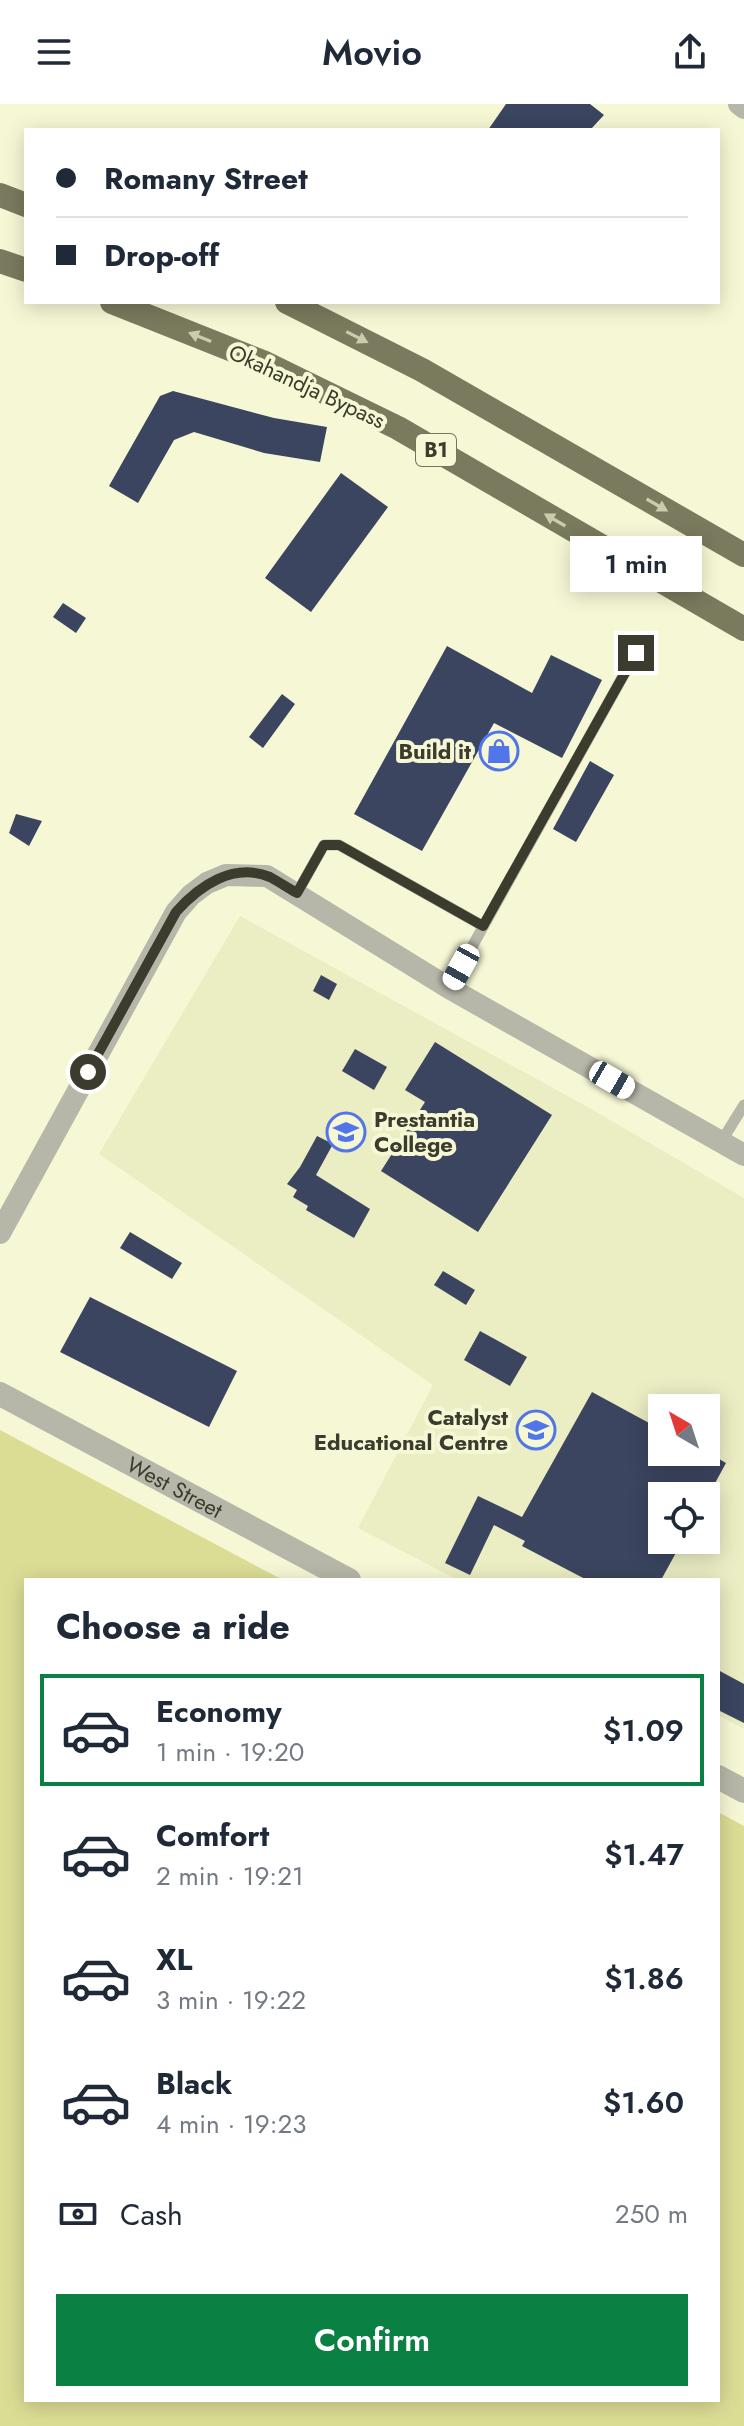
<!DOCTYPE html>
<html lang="en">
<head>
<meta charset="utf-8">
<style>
	:root { --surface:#fff; --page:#f2f2f3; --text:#1f2937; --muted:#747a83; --line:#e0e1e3; --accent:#0b8043 }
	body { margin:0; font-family:Jost,sans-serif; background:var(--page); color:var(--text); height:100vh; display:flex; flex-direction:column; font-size:30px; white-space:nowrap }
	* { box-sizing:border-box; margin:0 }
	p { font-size:26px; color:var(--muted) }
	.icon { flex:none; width:44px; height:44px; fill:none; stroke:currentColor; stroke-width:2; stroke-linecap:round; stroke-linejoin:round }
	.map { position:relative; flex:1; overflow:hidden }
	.side { position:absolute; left:24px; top:1474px; width:696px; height:824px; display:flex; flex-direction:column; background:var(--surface); border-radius:0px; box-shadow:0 4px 20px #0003 }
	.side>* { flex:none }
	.guide { position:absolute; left:24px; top:24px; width:696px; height:176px; border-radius:0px; box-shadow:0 4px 20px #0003; display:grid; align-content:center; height:176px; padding:0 32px; background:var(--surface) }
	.needle { width:52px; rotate:321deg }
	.buttons { position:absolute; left:648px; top:1290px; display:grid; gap:16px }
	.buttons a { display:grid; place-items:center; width:72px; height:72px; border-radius:0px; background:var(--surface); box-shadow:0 4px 20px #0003; font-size:40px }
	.end { position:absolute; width:36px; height:36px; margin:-18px; border:10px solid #3b3c2e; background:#fff; box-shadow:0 0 0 4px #fff }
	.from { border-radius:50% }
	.bubble { position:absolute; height:56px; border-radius:0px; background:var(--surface); box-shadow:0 4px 20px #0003; font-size:26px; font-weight:600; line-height:56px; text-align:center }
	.car { position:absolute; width:24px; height:48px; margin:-24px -12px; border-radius:10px; box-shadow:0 0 6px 2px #0007; background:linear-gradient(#fff 24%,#345 0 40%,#fff 0 76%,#345 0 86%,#fff 0) }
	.guide b { display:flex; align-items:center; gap:28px; height:76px; font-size:30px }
	.guide b+b { border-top:2px solid var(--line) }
	.guide i { width:20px; height:20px; background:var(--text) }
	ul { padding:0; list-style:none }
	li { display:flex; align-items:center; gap:24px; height:112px; margin:0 16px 12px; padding:0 16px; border:4px solid transparent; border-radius:0px }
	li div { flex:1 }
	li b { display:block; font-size:30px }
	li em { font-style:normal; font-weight:600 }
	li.current { border-color:var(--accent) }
	li>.icon { width:72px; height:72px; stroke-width:1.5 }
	h2 { padding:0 32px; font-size:36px; line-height:96px }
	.pay { display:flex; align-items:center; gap:20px; height:88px; padding:0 32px; font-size:30px }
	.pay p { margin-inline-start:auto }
	.button { display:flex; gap:16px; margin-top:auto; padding:16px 32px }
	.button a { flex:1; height:92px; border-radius:0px; background:var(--accent); color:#fff; font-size:32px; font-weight:600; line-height:92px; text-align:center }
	header { display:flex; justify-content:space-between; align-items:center; height:104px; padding:0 32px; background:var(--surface); font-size:36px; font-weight:600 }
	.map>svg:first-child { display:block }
	.built { fill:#ebedc3; fill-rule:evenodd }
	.green { fill:#dcdd95 }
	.building { fill:#3b455f }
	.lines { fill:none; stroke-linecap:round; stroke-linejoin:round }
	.service { stroke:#b7b7a9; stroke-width:11 }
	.minor { stroke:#b7b7a9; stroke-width:22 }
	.tertiary { stroke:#b7b7a9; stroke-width:24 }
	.trunk { stroke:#7a7a5e; stroke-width:24 }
	.oneway { fill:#cbccab }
	.route { stroke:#3b3c2e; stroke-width:10 }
	.labels { text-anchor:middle; stroke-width:8; stroke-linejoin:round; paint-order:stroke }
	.shield { fill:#f6f8d5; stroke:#737460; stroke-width:2 }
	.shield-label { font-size:20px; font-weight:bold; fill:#3b3c2e }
	.street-label { font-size:22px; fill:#3b3c2e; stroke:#f6f8d5 }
	.poi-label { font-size:22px; font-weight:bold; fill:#3b3c2e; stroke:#f6f8d5; text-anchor:end }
</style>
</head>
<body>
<header><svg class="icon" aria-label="menu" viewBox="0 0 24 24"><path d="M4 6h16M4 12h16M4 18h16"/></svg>Movio<svg class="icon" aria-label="share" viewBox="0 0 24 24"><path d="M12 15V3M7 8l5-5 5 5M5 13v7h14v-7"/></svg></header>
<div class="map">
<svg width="744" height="2322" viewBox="0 0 744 2322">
	<rect width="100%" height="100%" fill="#f6f8d5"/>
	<path class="built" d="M240 812 593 1006 744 1094V1625L718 1611V1476H458L358 1424 433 1281 99 1050ZM662 1304H706V1348H662ZM662 1392H706V1436H662Z"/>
	<polygon class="green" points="0,1326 283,1476 26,1476 26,2296 718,2296 718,1708 744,1722 744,2322 0,2322"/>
	<g class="building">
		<polygon points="506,0 590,0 604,11 590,26 488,26"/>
		<polygon points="173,287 274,314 327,323 320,358 264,349 194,328 174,336 138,399 109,382 160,292"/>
		<polygon points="341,369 388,403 311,508 265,474"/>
		<polygon points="63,499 86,514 76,529 53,513"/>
		<polygon points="447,542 532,589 551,551 602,576 562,654 494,619 422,747 354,710"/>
		<polygon points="282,590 295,600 263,644 249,633"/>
		<polygon points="590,657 614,671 576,738 553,725"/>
		<polygon points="16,710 42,717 29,742 9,729"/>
		<polygon points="321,871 337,880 329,896 313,887"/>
		<polygon points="435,938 552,1011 478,1128 381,1067 425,998 405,986"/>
		<polygon points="355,945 387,963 374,986 342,967"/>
		<polygon points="317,1032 333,1040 316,1071 370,1105 354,1134 306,1106 308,1102 293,1093 297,1086 287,1080 300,1063"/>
		<polygon points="130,1128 182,1159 172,1175 120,1144"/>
		<polygon points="443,1167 475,1186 466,1201 434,1181"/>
		<polygon points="90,1193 237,1267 209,1323 60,1248"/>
		<polygon points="480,1227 527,1253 510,1282 464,1256"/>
		<polygon points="592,1288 662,1326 662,1348 707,1348 726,1359 708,1392 662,1392 662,1436 683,1436 661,1476 587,1476 522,1442 525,1437 494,1421 470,1471 445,1459 478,1392 522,1413"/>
		<polygon points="718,1566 744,1580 744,1619 718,1606"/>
	</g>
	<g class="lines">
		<g class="service">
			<polyline points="297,789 324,741 339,741 483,822"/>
			<polyline points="449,884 636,549"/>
			<polyline points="721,1038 744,1001"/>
		</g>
		<g class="minor">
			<polyline points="739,0 744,4"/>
			<polyline points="0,1129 176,808 191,791 207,779 226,771 267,772 449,884 744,1051"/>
		</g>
		<g class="tertiary">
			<path id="s1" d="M0 1290 349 1476"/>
			<polyline points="718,1673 744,1687"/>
		</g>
		<g class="trunk">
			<polyline points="0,91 26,101"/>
			<polyline points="0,157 26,166"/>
			<polyline points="112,198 265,259 398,324 744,525"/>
			<polyline points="287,198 422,266 744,451"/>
		</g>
	</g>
	<defs><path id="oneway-solid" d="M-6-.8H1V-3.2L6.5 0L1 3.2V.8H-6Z" transform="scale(2)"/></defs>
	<g class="oneway">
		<use href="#oneway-solid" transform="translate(200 233) rotate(-158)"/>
		<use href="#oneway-solid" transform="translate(357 233) rotate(27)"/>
		<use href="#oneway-solid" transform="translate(657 401) rotate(30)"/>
		<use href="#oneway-solid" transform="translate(555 416) rotate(-150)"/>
	</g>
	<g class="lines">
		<path class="route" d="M88 968 176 808C199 782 233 758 270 773 279 778 288 784 297 789L324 741H339L483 822 636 549"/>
	</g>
	<defs>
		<symbol id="shop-ring" viewBox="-11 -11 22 22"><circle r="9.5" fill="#f6f8d5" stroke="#5275e9" stroke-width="1.5"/><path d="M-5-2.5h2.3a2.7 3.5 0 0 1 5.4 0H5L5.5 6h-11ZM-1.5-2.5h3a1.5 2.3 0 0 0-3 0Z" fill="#5275e9"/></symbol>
		<symbol id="school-ring" viewBox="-11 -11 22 22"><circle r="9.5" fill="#f6f8d5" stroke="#5275e9" stroke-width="1.5"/><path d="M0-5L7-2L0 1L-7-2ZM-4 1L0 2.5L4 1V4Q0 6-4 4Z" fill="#5275e9"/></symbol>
	</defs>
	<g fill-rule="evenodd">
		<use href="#shop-ring" x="477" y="625" width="44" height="44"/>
		<use href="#school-ring" x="324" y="1006" width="44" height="44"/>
		<use href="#school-ring" x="514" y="1304" width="44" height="44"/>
	</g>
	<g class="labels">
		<rect class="shield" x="416" y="330" width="40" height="32" rx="6"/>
		<g class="shield-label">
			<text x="436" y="353">B1</text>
		</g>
		<g class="street-label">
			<text transform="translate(307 282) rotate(25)" y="8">Okahandja Bypass</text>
			<text dy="8" stroke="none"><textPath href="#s1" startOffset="198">West Street</textPath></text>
		</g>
		<g class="poi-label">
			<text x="471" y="655">Build it</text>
			<text x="374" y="1023" text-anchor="start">Prestantia<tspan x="374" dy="25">College</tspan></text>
			<text x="508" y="1321">Catalyst<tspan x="508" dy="25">Educational Centre</tspan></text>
		</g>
	</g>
</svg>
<div class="buttons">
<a><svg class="needle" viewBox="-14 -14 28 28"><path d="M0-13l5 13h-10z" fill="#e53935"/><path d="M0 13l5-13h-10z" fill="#747a83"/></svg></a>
<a><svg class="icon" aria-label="locate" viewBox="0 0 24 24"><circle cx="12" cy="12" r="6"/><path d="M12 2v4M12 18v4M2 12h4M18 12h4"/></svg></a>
</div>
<i class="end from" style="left:88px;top:968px"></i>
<i class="end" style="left:636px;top:549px"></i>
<div class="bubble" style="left:570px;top:432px;width:132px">1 min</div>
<i class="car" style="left:461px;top:863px;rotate:209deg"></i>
<i class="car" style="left:612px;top:976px;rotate:120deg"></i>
<div class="guide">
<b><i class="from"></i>Romany Street</b>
<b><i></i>Drop-off</b>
</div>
<section class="side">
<h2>Choose a ride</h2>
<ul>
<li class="current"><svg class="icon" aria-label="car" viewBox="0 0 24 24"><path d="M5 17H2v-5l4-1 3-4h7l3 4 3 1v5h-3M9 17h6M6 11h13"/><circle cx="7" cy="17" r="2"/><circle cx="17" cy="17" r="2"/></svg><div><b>Economy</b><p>1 min · 19:20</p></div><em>$1.09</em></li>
<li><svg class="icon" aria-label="car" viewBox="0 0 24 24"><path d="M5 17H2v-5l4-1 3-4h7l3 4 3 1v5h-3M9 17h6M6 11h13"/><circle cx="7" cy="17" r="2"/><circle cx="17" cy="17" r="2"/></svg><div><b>Comfort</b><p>2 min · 19:21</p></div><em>$1.47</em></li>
<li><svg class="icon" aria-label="car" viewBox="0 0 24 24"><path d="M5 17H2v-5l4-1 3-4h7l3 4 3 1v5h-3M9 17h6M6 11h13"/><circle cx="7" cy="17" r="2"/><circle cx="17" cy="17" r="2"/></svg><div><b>XL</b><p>3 min · 19:22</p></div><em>$1.86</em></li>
<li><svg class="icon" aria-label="car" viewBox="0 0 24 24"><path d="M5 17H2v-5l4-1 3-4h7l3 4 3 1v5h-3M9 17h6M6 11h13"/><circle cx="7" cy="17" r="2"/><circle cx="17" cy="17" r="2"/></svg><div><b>Black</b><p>4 min · 19:23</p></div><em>$1.60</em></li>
</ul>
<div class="pay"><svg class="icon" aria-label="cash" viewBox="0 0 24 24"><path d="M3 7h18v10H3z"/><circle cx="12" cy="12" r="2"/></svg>Cash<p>250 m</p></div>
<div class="button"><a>Confirm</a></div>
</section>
</div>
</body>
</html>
